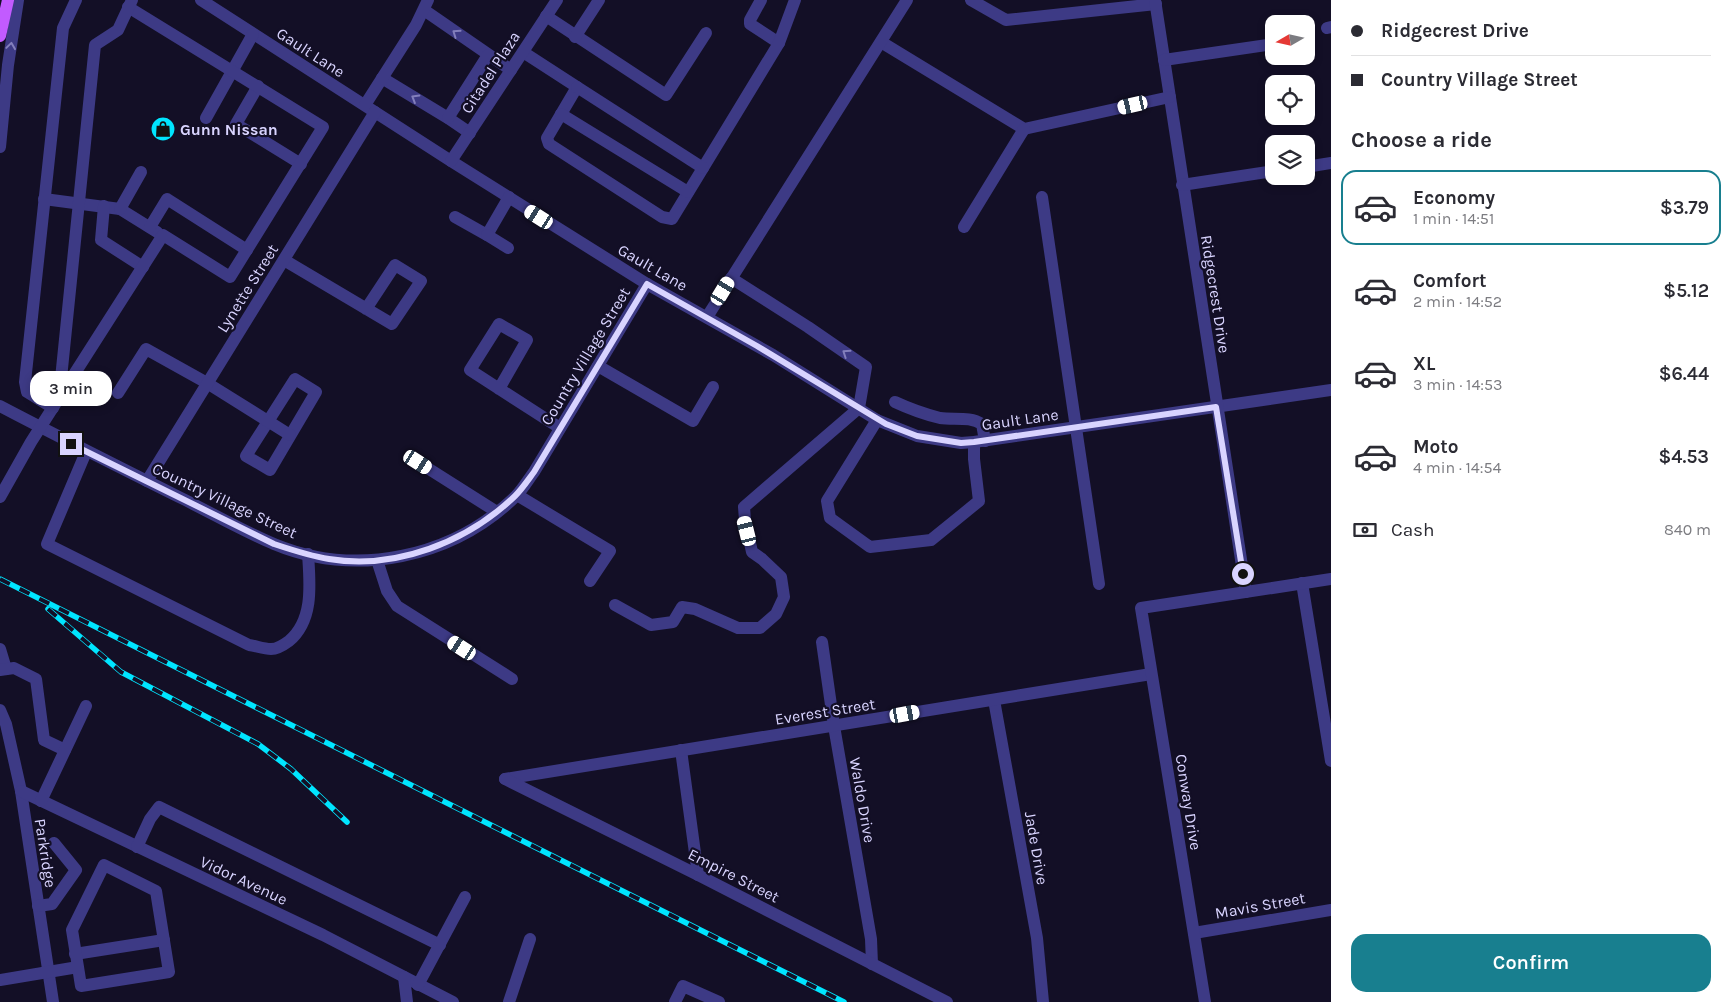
<!DOCTYPE html>
<html lang="en">
<head>
<meta charset="utf-8">
<style>
	:root { --surface:#fff; --page:#f7f7f7; --text:#2b2b33; --muted:#7c7c81; --line:#e1e1e2; --accent:#187f8f }
	body { margin:0; font-family:Karla,sans-serif; background:var(--page); color:var(--text); height:100vh; display:flex; flex-direction:column; font-size:19px; white-space:nowrap }
	* { box-sizing:border-box; margin:0 }
	p { font-size:16px; color:var(--muted) }
	.icon { flex:none; width:28px; height:28px; fill:none; stroke:currentColor; stroke-width:2; stroke-linecap:round; stroke-linejoin:round }
	.map { position:relative; flex:1; overflow:hidden }
	.details { display:flex; flex-direction:column; background:var(--surface); width:400px }
	.details>* { flex:none }
	.hud { display:grid; align-content:center; height:110px; padding:0 20px; background:var(--surface) }
	.needle { width:32px; rotate:261deg }
	.tools { position:absolute; left:1265px; top:15px; display:grid; gap:10px }
	.tools a { display:grid; place-items:center; width:50px; height:50px; border-radius:10px; background:var(--surface); box-shadow:0 2px 8px #0003; font-size:25px }
	.end { position:absolute; width:22px; height:22px; margin:-11px; border:6px solid #d9d4ff; background:#111; box-shadow:0 0 0 2px #111 }
	.from { border-radius:50% }
	.bubble { position:absolute; height:35px; border-radius:15px; background:var(--surface); box-shadow:0 2px 8px #0003; font-size:16px; font-weight:600; line-height:35px; text-align:center }
	.car { position:absolute; width:15px; height:30px; margin:-15px -8px; border-radius:6px; box-shadow:0 0 4px 1px #0007; background:linear-gradient(#fff 24%,#345 0 40%,#fff 0 76%,#345 0 86%,#fff 0) }
	.hud b { display:flex; align-items:center; gap:18px; height:48px; font-size:19px }
	.hud b+b { border-top:1px solid var(--line) }
	.hud i { width:12px; height:12px; background:var(--text) }
	ul { padding:0; list-style:none }
	li { display:flex; align-items:center; gap:15px; height:75px; margin:0 10px 8px; padding:0 10px; border:2px solid transparent; border-radius:15px }
	li div { flex:1 }
	li b { display:block; font-size:19px }
	li em { font-style:normal; font-weight:600 }
	li.selected { border-color:var(--accent) }
	li>.icon { width:45px; height:45px; stroke-width:1.5 }
	h2 { padding:0 20px; font-size:22px; line-height:60px }
	.pay { display:flex; align-items:center; gap:12px; height:55px; padding:0 20px; font-size:19px }
	.pay p { margin-inline-start:auto }
	.primary-button { display:flex; gap:10px; margin-top:auto; padding:10px 20px }
	.primary-button a { flex:1; height:58px; border-radius:15px; background:var(--accent); color:#fff; font-size:20px; font-weight:600; line-height:58px; text-align:center }
	main { display:flex; flex:1; min-height:0 }
	.map>svg:first-child { display:block }
	.lines { fill:none; stroke-linecap:round; stroke-linejoin:round }
	.minor { stroke:#3d3a85; stroke-width:12 }
	.major { stroke:#c25bff; stroke-width:12 }
	.rail-casing { stroke:#00e5ff; stroke-width:5.5 }
	.rail { stroke:#130f26; stroke-width:4; stroke-dasharray:11; stroke-linecap:butt }
	.oneway { stroke:#837fbc }
	.route { stroke:#d9d4ff; stroke-width:6 }
	.labels { text-anchor:middle; stroke-width:4.5; stroke-linejoin:round; paint-order:stroke }
	.street-label { font-size:16px; fill:#d9d4ff; stroke:#130f26 }
	.poi-label { font-size:16px; font-weight:bold; fill:#d9d4ff; stroke:#130f26; text-anchor:start }
</style>
</head>
<body>
<main>
<div class="map">
<svg width="1331" height="1002" viewBox="0 0 1331 1002">
	<rect width="100%" height="100%" fill="#130f26"/>
	<g class="lines">
		<g class="minor">
			<polyline points="201,0 451,161 647,284 773,355 877,420 917,436 961,443 974,442 1331,390"/>
			<polyline points="761,0 750,20 750,24 779,43"/>
			<polyline points="971,0 1006,20 1156,4"/>
			<polyline points="1155,0 1246,592"/>
			<polyline points="424,10 511,70"/>
			<polyline points="546,16 666,95 706,33"/>
			<polyline points="1327,28 1331,27"/>
			<polyline points="575,37 599,0"/>
			<polyline points="881,42 1024,129 1170,97"/>
			<polyline points="523,52 577,87 547,138 549,144 662,217 672,219 779,43 795,0"/>
			<polyline points="1164,60 1274,44"/>
			<polyline points="382,78 448,118 470,133"/>
			<polyline points="258,86 236,124 301,164"/>
			<polyline points="577,87 703,168"/>
			<polyline points="365,105 416,25 428,0"/>
			<polyline points="561,114 688,192"/>
			<polyline points="206,118 253,34"/>
			<polyline points="448,118 488,55"/>
			<polyline points="0,147 8,65 18,0"/>
			<polyline points="451,161 557,0"/>
			<polyline points="1306,167 1331,163"/>
			<polyline points="1182,185 1274,171"/>
			<polyline points="1042,197 1099,584"/>
			<polyline points="44,199 120,209 157,232"/>
			<polyline points="104,206 101,240 143,267"/>
			<polyline points="120,209 141,172"/>
			<polyline points="455,217 487,235 509,197"/>
			<polyline points="150,227 167,199 247,250"/>
			<polyline points="964,227 1024,129"/>
			<polyline points="487,235 508,248"/>
			<polyline points="284,260 392,324 421,281 395,265 366,309"/>
			<polyline points="707,317 907,0"/>
			<polyline points="598,366 693,421 713,387"/>
			<polygon points="295,379 316,392 270,470 246,456"/>
			<polyline points="499,389 527,340 499,324 470,370 560,428"/>
			<polyline points="118,393 146,349 207,383 290,435"/>
			<polyline points="59,398 163,235 230,277 323,127 128,7"/>
			<path d="M895 402C910 409 924 414 940 418 954 420 970 416 982 424L985 441"/>
			<path d="M0 406C59 437 119 467 179 497 210 512 243 531 274 544 356 578 452 558 516 496 523 489 528 480 534 472L647 284"/>
			<polyline points="53,408 27,392 25,382 63,28 76,0"/>
			<polyline points="877,420 827,501 830,518 870,547 931,540 979,501 974,459 974,442"/>
			<path d="M86 452 47 544 249 645C256 646 264 649 271 649 277 649 285 644 289 641 314 620 310 584 308 554"/>
			<polyline points="418,462 497,512"/>
			<polyline points="147,481 375,112"/>
			<polyline points="517,495 610,551 590,581"/>
			<polyline points="0,497 31,442 59,398 95,45 118,30 132,0"/>
			<polyline points="377,560 387,591 397,606 512,679"/>
			<polyline points="1302,583 1331,761"/>
			<polyline points="615,605 651,625 673,622 682,607 695,609 738,628 760,628 776,614 784,597 781,577 762,559 752,552 745,520 744,507 859,408 866,367 808,327 731,278"/>
			<polyline points="822,642 834,726 871,939 872,964"/>
			<polyline points="0,649 6,669"/>
			<polyline points="0,670 14,668 36,679 44,740 65,750"/>
			<polyline points="994,700 1037,938 1043,1002"/>
			<polyline points="0,710 6,724 21,791 53,1002"/>
			<polyline points="681,750 698,875"/>
			<polyline points="505,779 1151,674"/>
			<polyline points="505,779 698,875 947,1002"/>
			<polyline points="21,791 323,935 453,1002"/>
			<polyline points="41,801 86,706"/>
			<polyline points="137,847 150,819 159,807 440,945"/>
			<polyline points="38,906 52,904 76,870 54,843"/>
			<polyline points="1194,933 1331,910"/>
			<polyline points="75,954 164,940"/>
			<polyline points="404,977 407,1002"/>
			<polyline points="0,980 78,967 81,986 169,972 156,891 104,865 72,930 78,967"/>
			<polyline points="418,985 465,897"/>
			<polyline points="509,1002 530,939"/>
			<polyline points="675,1002 683,986 719,1002"/>
			<polyline points="1205,1002 1141,608 1331,579"/>
		</g>
		<polyline class="major" points="0,36 8,0"/>
		<defs>
			<g id="rail">
				<polyline points="0,579 844,1002"/>
				<polyline points="48,609 121,672 258,744 291,769 347,822"/>
			</g>
		</defs>
		<use href="#rail" class="rail-casing"/>
		<use href="#rail" class="rail"/>
	</g>
	<defs><path id="oneway-chevron" d="M-2-3.5L2.5 0L-2 3.5" fill="none" stroke-width="1.6" stroke-linecap="round" stroke-linejoin="round" transform="scale(1.25)"/></defs>
	<g class="oneway">
		<use href="#oneway-chevron" transform="translate(456 33) rotate(-145)"/>
		<use href="#oneway-chevron" transform="translate(11 46) rotate(-82)"/>
		<use href="#oneway-chevron" transform="translate(415 98) rotate(-149)"/>
		<use href="#oneway-chevron" transform="translate(846 353) rotate(-146)"/>
	</g>
	<g class="lines">
		<path class="route" d="M71 444 274 544C292 550 310 556 329 559 396 570 467 542 515 496 522 489 528 480 534 472L647 284 757 346 886 424 917 436 961 443 974 442 1216 407 1243 574"/>
	</g>
	<defs>
		<symbol id="shop-disc" viewBox="-11 -11 22 22"><circle r="9.5" fill="#00e5ff" stroke="#130f26"/><path d="M-5-2.5h2.3a2.7 3.5 0 0 1 5.4 0H5L5.5 6h-11ZM-1.5-2.5h3a1.5 2.3 0 0 0-3 0Z" fill="#111"/></symbol>
	</defs>
	<g fill-rule="evenodd">
		<use href="#shop-disc" x="149" y="115" width="28" height="28"/>
	</g>
	<g class="labels">
		<g class="street-label">
			<text transform="translate(311 52) rotate(33)" y="6">Gault Lane</text>
			<text transform="translate(490 72) rotate(-57)" y="6">Citadel Plaza</text>
			<text transform="translate(653 267) rotate(30)" y="6">Gault Lane</text>
			<text transform="translate(247 288) rotate(-58)" y="6">Lynette Street</text>
			<text transform="translate(1216 294) rotate(81)" y="6">Ridgecrest Drive</text>
			<text transform="translate(585 356) rotate(-59)" y="6">Country Village Street</text>
			<text transform="translate(1020 419) rotate(-8)" y="6">Gault Lane</text>
			<text transform="translate(225 500) rotate(25)" y="6">Country Village Street</text>
			<text transform="translate(825 711) rotate(-9)" y="6">Everest Street</text>
			<text transform="translate(863 800) rotate(80)" y="6">Waldo Drive</text>
			<text transform="translate(1189 802) rotate(81)" y="6">Conway Drive</text>
			<text transform="translate(1037 848) rotate(80)" y="6">Jade Drive</text>
			<text transform="translate(46 853) rotate(81)" y="6">Parkridge</text>
			<text transform="translate(734 875) rotate(27)" y="6">Empire Street</text>
			<text transform="translate(244 880) rotate(25)" y="6">Vidor Avenue</text>
			<text transform="translate(1260 905) rotate(-10)" y="6">Mavis Street</text>
		</g>
		<g class="poi-label">
			<text x="180" y="135">Gunn Nissan</text>
		</g>
	</g>
</svg>
<div class="tools">
<a><svg class="needle" viewBox="-14 -14 28 28"><path d="M0-13l5 13h-10z" fill="#e53935"/><path d="M0 13l5-13h-10z" fill="#7c7c81"/></svg></a>
<a><svg class="icon" aria-label="locate" viewBox="0 0 24 24"><circle cx="12" cy="12" r="6"/><path d="M12 2v4M12 18v4M2 12h4M18 12h4"/></svg></a>
<a><svg class="icon" aria-label="layers" viewBox="0 0 24 24"><path d="M12 4l9 5-9 5-9-5zM3 14l9 5 9-5"/></svg></a>
</div>
<i class="end from" style="left:1243px;top:574px"></i>
<i class="end" style="left:71px;top:444px"></i>
<div class="bubble" style="left:30px;top:371px;width:82px">3 min</div>
<i class="car" style="left:1133px;top:105px;rotate:257deg"></i>
<i class="car" style="left:539px;top:217px;rotate:302deg"></i>
<i class="car" style="left:723px;top:291px;rotate:31deg"></i>
<i class="car" style="left:418px;top:462px;rotate:122deg"></i>
<i class="car" style="left:747px;top:531px;rotate:346deg"></i>
<i class="car" style="left:462px;top:648px;rotate:303deg"></i>
<i class="car" style="left:905px;top:714px;rotate:80deg"></i>
</div>
<section class="details">
<div class="hud">
<b><i class="from"></i>Ridgecrest Drive</b>
<b><i></i>Country Village Street</b>
</div>
<h2>Choose a ride</h2>
<ul>
<li class="selected"><svg class="icon" aria-label="car" viewBox="0 0 24 24"><path d="M5 17H2v-5l4-1 3-4h7l3 4 3 1v5h-3M9 17h6M6 11h13"/><circle cx="7" cy="17" r="2"/><circle cx="17" cy="17" r="2"/></svg><div><b>Economy</b><p>1 min · 14:51</p></div><em>$3.79</em></li>
<li><svg class="icon" aria-label="car" viewBox="0 0 24 24"><path d="M5 17H2v-5l4-1 3-4h7l3 4 3 1v5h-3M9 17h6M6 11h13"/><circle cx="7" cy="17" r="2"/><circle cx="17" cy="17" r="2"/></svg><div><b>Comfort</b><p>2 min · 14:52</p></div><em>$5.12</em></li>
<li><svg class="icon" aria-label="car" viewBox="0 0 24 24"><path d="M5 17H2v-5l4-1 3-4h7l3 4 3 1v5h-3M9 17h6M6 11h13"/><circle cx="7" cy="17" r="2"/><circle cx="17" cy="17" r="2"/></svg><div><b>XL</b><p>3 min · 14:53</p></div><em>$6.44</em></li>
<li><svg class="icon" aria-label="car" viewBox="0 0 24 24"><path d="M5 17H2v-5l4-1 3-4h7l3 4 3 1v5h-3M9 17h6M6 11h13"/><circle cx="7" cy="17" r="2"/><circle cx="17" cy="17" r="2"/></svg><div><b>Moto</b><p>4 min · 14:54</p></div><em>$4.53</em></li>
</ul>
<div class="pay"><svg class="icon" aria-label="cash" viewBox="0 0 24 24"><path d="M3 7h18v10H3z"/><circle cx="12" cy="12" r="2"/></svg>Cash<p>840 m</p></div>
<div class="primary-button"><a>Confirm</a></div>
</section>
</main>
</body>
</html>
